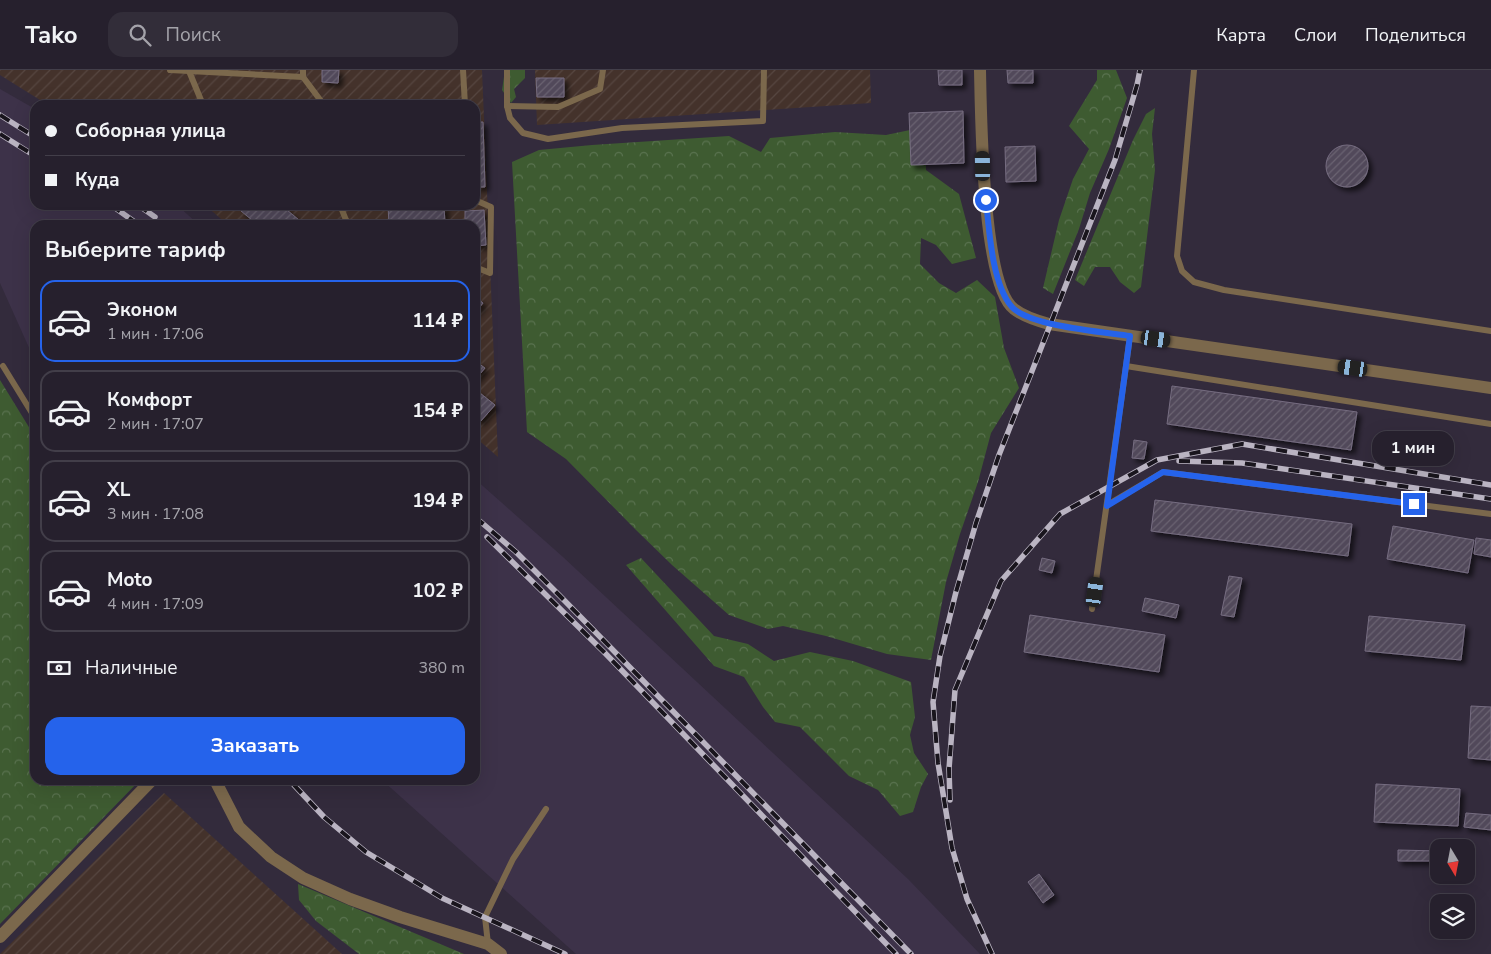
<!DOCTYPE html>
<html lang="ru">
<head>
<meta charset="utf-8">
<style>
	:root { --surface:#26202d; --page:#322d39; --text:#f1f3f6; --muted:#a4a3aa; --line:#423e49; --accent:#2563eb }
	body { margin:0; font-family:"Nunito Sans",sans-serif; background:var(--page); color:var(--text); height:100vh; display:flex; flex-direction:column; font-size:19px; white-space:nowrap }
	* { box-sizing:border-box; margin:0 }
	p { font-size:16px; color:var(--muted) }
	.icon { flex:none; width:28px; height:28px; fill:none; stroke:currentColor; stroke-width:2; stroke-linecap:round; stroke-linejoin:round }
	.map { position:relative; flex:1; overflow:hidden }
	.side { position:absolute; left:30px; top:150px; width:450px; height:565px; display:flex; flex-direction:column; background:var(--surface); border-radius:15px; box-shadow:0 5px 20px #0002,0 0 0 1px var(--line) }
	.side>* { flex:none }
	.top-card { position:absolute; left:30px; top:30px; width:450px; height:110px; border-radius:15px; box-shadow:0 5px 20px #0002,0 0 0 1px var(--line); display:grid; align-content:center; height:110px; padding:0 15px; background:var(--surface) }
	.needle { width:32px; rotate:170deg }
	.controls { position:absolute; left:1430px; top:769px; display:grid; gap:10px }
	.controls a { display:grid; place-items:center; width:45px; height:45px; border-radius:10px; background:var(--surface); box-shadow:0 5px 20px #0002,0 0 0 1px var(--line); font-size:25px }
	.end { position:absolute; width:22px; height:22px; margin:-11px; border:6px solid #2563eb; background:#fff; box-shadow:0 0 0 2px #fff }
	.from { border-radius:50% }
	.bubble { position:absolute; height:35px; border-radius:15px; background:var(--surface); box-shadow:0 5px 20px #0002,0 0 0 1px var(--line); font-size:16px; font-weight:700; line-height:35px; text-align:center }
	.car { position:absolute; width:15px; height:30px; margin:-15px -8px; border-radius:6px; box-shadow:0 0 4px 1px #0007; background:linear-gradient(#222 24%,#8ab4d8 0 40%,#222 0 76%,#8ab4d8 0 86%,#222 0) }
	.top-card b { display:flex; align-items:center; gap:18px; height:48px; font-size:19px }
	.top-card b+b { border-top:1px solid var(--line) }
	.top-card i { width:12px; height:12px; background:var(--text) }
	ul { padding:0; list-style:none }
	li { display:flex; align-items:center; gap:15px; height:82px; margin:0 10px 8px; padding:0 5px; border:2px solid var(--line); border-radius:15px }
	li div { flex:1 }
	li b { display:block; font-size:19px }
	li em { font-style:normal; font-weight:700 }
	li.active { border-color:var(--accent) }
	li>.icon { width:45px; height:45px; stroke-width:1.5 }
	h2 { padding:0 15px; font-size:22px; line-height:60px }
	.pay { display:flex; align-items:center; gap:12px; height:55px; padding:0 15px; font-size:19px }
	.pay p { margin-inline-start:auto }
	.button { display:flex; gap:10px; margin-top:auto; padding:10px 15px }
	.button a { flex:1; height:58px; border-radius:15px; background:var(--accent); color:#fff; font-size:20px; font-weight:700; line-height:58px; text-align:center }
	header { display:flex; align-items:center; gap:30px; box-sizing:border-box; height:70px; padding:0 25px; background:var(--surface); border-bottom:1px solid var(--line) }
	header strong { font-size:24px }
	nav { display:flex; gap:28px; margin-inline-start:auto; font-size:18px }
	.search { width:350px; height:45px; background:var(--page); display:flex; align-items:center; gap:12px; box-sizing:border-box; padding:0 18px; border-radius:15px; color:var(--muted); font-size:19px }
	.map>svg:first-child { display:block }
	.built { fill:#3d3249 }
	.industrial { fill:url(#industrial-furrows) }
	.forest { fill:url(#forest-crowns) }
	.building { fill:url(#building-hatch); stroke:#766d81; filter:url(#shadow) }
	.lines { fill:none; stroke-linecap:round; stroke-linejoin:round }
	.service { stroke:#7b684c; stroke-width:6 }
	.minor { stroke:#7b684c; stroke-width:12 }
	.rail-casing { stroke:#bab4c2; stroke-width:5.5 }
	.rail { stroke:#19151d; stroke-width:4; stroke-dasharray:11; stroke-linecap:butt }
	.route { stroke:#2563eb; stroke-width:6 }
</style>
</head>
<body>
<header>
<strong>Tako</strong>
<div class="search"><svg class="icon" aria-label="search" viewBox="0 0 24 24"><circle cx="10" cy="10" r="6"/><path d="M15 15l6 6"/></svg>Поиск</div>
<nav><a>Карта</a><a>Слои</a><a>Поделиться</a></nav>
</header>
<div class="map">
<svg width="1491" height="884" viewBox="0 0 1491 884">
	<defs>
		<pattern id="industrial-furrows" width="10" height="10" patternUnits="userSpaceOnUse" patternTransform="scale(1.25)"><rect width="10" height="10" fill="#44322b"/><path d="M-1 1l2-2M0 10L10 0M9 11l2-2" fill="none" stroke="#564640"/></pattern>
		<pattern id="forest-crowns" width="20" height="18" patternUnits="userSpaceOnUse" patternTransform="scale(1.25)"><rect width="20" height="18" fill="#3e5b31"/><path d="M2 6a3 3 0 1 1 6 0M12 15a3 3 0 1 1 6 0" fill="none" stroke="#5a7350"/></pattern>
		<pattern id="building-hatch" width="6" height="6" patternUnits="userSpaceOnUse" patternTransform="scale(1.25)"><rect width="6" height="6" fill="#51485a"/><path d="M-1 1l2-2M0 6l6-6M5 7l2-2" fill="none" stroke="#6a6372"/></pattern>
		<filter id="shadow"><feDropShadow dx="4" dy="4" stdDeviation="2.5" flood-color="#0009"/></filter>
	</defs>
	<rect width="100%" height="100%" fill="#332b3c"/>
	<g class="built">
		<polygon points="0,19 35,39 35,135 177,135 199,155 35,155 35,291 0,213"/>
		<polygon points="475,409 563,487 908,809 980,884 576,884 382,710 475,710"/>
	</g>
	<g class="industrial">
		<polygon points="0,0 482,0 498,387 475,367 475,155 228,155 205,135 475,135 475,35 48,35 0,5"/>
		<polygon points="535,0 870,0 871,33 537,55"/>
		<polygon points="164,723 342,884 0,884"/>
	</g>
	<g class="forest">
		<polygon points="505,0 525,0 525,8 514,19 516,27 511,33 502,20"/>
		<polygon points="1097,0 1116,0 1127,28 1109,79 1090,123 1079,159 1053,224 1043,218 1059,150 1073,109 1089,79 1069,56 1097,10"/>
		<polygon points="1155,38 1152,64 1155,100 1141,217 1134,223 1120,212 1110,197 1095,197 1084,216 1075,210 1133,70 1146,44"/>
		<polygon points="910,60 925,74 926,100 959,124 976,188 952,194 936,175 921,168 920,194 939,213 956,223 977,210 995,227 1004,278 1019,318 991,363 978,412 960,464 946,512 931,590 887,584 826,566 783,556 768,559 729,545 672,495 635,459 566,389 527,362 512,92 539,80 592,75 729,66 761,82 770,68 835,62 886,65"/>
		<polygon points="0,310 35,367 35,710 140,710 0,854"/>
		<polygon points="641,488 714,566 748,574 774,591 810,582 853,591 911,612 915,647 910,665 914,683 928,704 921,717 913,742 900,746 878,720 849,706 800,657 775,652 763,637 744,607 714,596 626,495"/>
		<polygon points="298,814 464,884 359,884 316,851 299,830"/>
	</g>
	<g class="building">
		<polygon points="322,0 339,0 338,13 322,12"/>
		<polygon points="938,0 962,0 962,15 939,15"/>
		<polygon points="1007,0 1033,0 1033,13 1008,13"/>
		<polygon points="536,8 564,8 564,27 537,27"/>
		<polygon points="147,33 188,35 147,35"/>
		<polygon points="963,41 964,93 911,95 909,43"/>
		<polygon points="475,52 483,52 485,117 475,117"/>
		<circle cx="1347" cy="96" r="21"/>
		<polygon points="1035,76 1036,111 1006,112 1005,77"/>
		<polygon points="246,135 281,135 305,155 258,155 241,141"/>
		<polygon points="388,135 444,135 445,155 389,155"/>
		<polygon points="484,140 486,175 475,176 475,155 465,155 465,141"/>
		<polygon points="475,227 483,233 475,243"/>
		<polygon points="475,291 485,298 475,310"/>
		<polygon points="1172,316 1357,342 1351,380 1167,354"/>
		<polygon points="475,319 495,335 480,352 475,348"/>
		<polygon points="1134,370 1147,372 1144,389 1132,388"/>
		<polygon points="1155,430 1352,454 1348,486 1151,461"/>
		<polygon points="1393,456 1474,470 1468,503 1387,489"/>
		<polygon points="1476,468 1491,470 1491,487 1474,484"/>
		<polygon points="1042,488 1055,491 1052,503 1039,500"/>
		<polygon points="1229,506 1242,508 1234,547 1221,545"/>
		<polygon points="1145,528 1179,535 1176,548 1142,541"/>
		<polygon points="1030,545 1165,565 1159,602 1024,582"/>
		<polygon points="1369,546 1465,555 1461,590 1365,581"/>
		<polygon points="1471,636 1491,637 1491,690 1468,688"/>
		<polygon points="1376,714 1460,719 1458,756 1374,752"/>
		<polygon points="1466,743 1491,745 1491,760 1464,757"/>
		<polygon points="1398,780 1439,781 1439,791 1398,791"/>
		<polygon points="1039,804 1054,825 1043,833 1028,812"/>
	</g>
	<g class="lines">
		<g class="service">
			<polyline points="170,0 303,7"/>
			<polyline points="303,0 303,7 324,35"/>
			<polyline points="463,0 465,35"/>
			<polyline points="507,0 507,36 510,48 523,63 548,69 622,58 763,51 764,0"/>
			<polyline points="1194,0 1177,186 1182,201 1194,212 1224,220 1491,261"/>
			<polyline points="189,1 203,35"/>
			<polyline points="507,36 558,37 600,19 603,0"/>
			<polyline points="475,130 491,137 490,203 475,197"/>
			<polyline points="340,135 346,150 352,155"/>
			<polyline points="3,296 35,348"/>
			<polyline points="1126,296 1130,266"/>
			<polyline points="1107,435 1163,402 1491,444"/>
			<polyline points="1092,539 1126,296 1491,354"/>
			<polyline points="488,874 485,847 513,789 546,739"/>
		</g>
		<g class="minor">
			<path d="M980 0C981 43 982 215 1014 239 1023 246 1038 251 1049 254L1491 318"/>
			<polyline points="215,710 239,757 271,787 303,808 350,829 400,847 488,874 501,884"/>
			<polyline points="0,867 152,710"/>
		</g>
		<defs>
			<g id="rail">
				<polyline points="0,45 35,67"/>
				<polyline points="0,64 35,86"/>
				<polyline points="111,135 139,155"/>
				<polyline points="138,135 155,147"/>
				<polyline points="1179,391 1242,393 1491,429"/>
				<polyline points="475,447 516,482 560,526 911,884"/>
				<polyline points="487,467 604,582 896,884"/>
				<polyline points="294,715 324,747 366,782 442,828 565,884"/>
				<polyline points="950,730 949,699 955,620 1001,511 1060,444 1157,390 1242,374 1491,415"/>
				<polyline points="992,884 967,829 952,778 938,693 933,632 940,586 956,522 976,453 999,385 1115,90 1137,15 1140,0"/>
			</g>
		</defs>
		<use href="#rail" class="rail-casing"/>
		<use href="#rail" class="rail"/>
	</g>
	<g class="lines">
		<path class="route" d="M986 130C989 159 992 215 1012 237 1029 256 1104 262 1130 266L1107 436 1163 402 1414 434"/>
	</g>
</svg>
<div class="controls">
<a><svg class="needle" viewBox="-14 -14 28 28"><path d="M0-13l5 13h-10z" fill="#e53935"/><path d="M0 13l5-13h-10z" fill="#a4a3aa"/></svg></a>
<a><svg class="icon" aria-label="layers" viewBox="0 0 24 24"><path d="M12 4l9 5-9 5-9-5zM3 14l9 5 9-5"/></svg></a>
</div>
<i class="end from" style="left:986px;top:130px"></i>
<i class="end" style="left:1414px;top:434px"></i>
<div class="bubble" style="left:1372px;top:361px;width:82px">1 мин</div>
<i class="car" style="left:983px;top:96px;rotate:359deg"></i>
<i class="car" style="left:1156px;top:269px;rotate:98deg"></i>
<i class="car" style="left:1353px;top:298px;rotate:278deg"></i>
<i class="car" style="left:1095px;top:522px;rotate:8deg"></i>
<div class="top-card">
<b><i class="from"></i>Соборная улица</b>
<b><i></i>Куда</b>
</div>
<section class="side">
<h2>Выберите тариф</h2>
<ul>
<li class="active"><svg class="icon" aria-label="car" viewBox="0 0 24 24"><path d="M5 17H2v-5l4-1 3-4h7l3 4 3 1v5h-3M9 17h6M6 11h13"/><circle cx="7" cy="17" r="2"/><circle cx="17" cy="17" r="2"/></svg><div><b>Эконом</b><p>1 мин · 17:06</p></div><em>114 ₽</em></li>
<li><svg class="icon" aria-label="car" viewBox="0 0 24 24"><path d="M5 17H2v-5l4-1 3-4h7l3 4 3 1v5h-3M9 17h6M6 11h13"/><circle cx="7" cy="17" r="2"/><circle cx="17" cy="17" r="2"/></svg><div><b>Комфорт</b><p>2 мин · 17:07</p></div><em>154 ₽</em></li>
<li><svg class="icon" aria-label="car" viewBox="0 0 24 24"><path d="M5 17H2v-5l4-1 3-4h7l3 4 3 1v5h-3M9 17h6M6 11h13"/><circle cx="7" cy="17" r="2"/><circle cx="17" cy="17" r="2"/></svg><div><b>XL</b><p>3 мин · 17:08</p></div><em>194 ₽</em></li>
<li><svg class="icon" aria-label="car" viewBox="0 0 24 24"><path d="M5 17H2v-5l4-1 3-4h7l3 4 3 1v5h-3M9 17h6M6 11h13"/><circle cx="7" cy="17" r="2"/><circle cx="17" cy="17" r="2"/></svg><div><b>Moto</b><p>4 мин · 17:09</p></div><em>102 ₽</em></li>
</ul>
<div class="pay"><svg class="icon" aria-label="cash" viewBox="0 0 24 24"><path d="M3 7h18v10H3z"/><circle cx="12" cy="12" r="2"/></svg>Наличные<p>380 m</p></div>
<div class="button"><a>Заказать</a></div>
</section>
</div>
</body>
</html>
